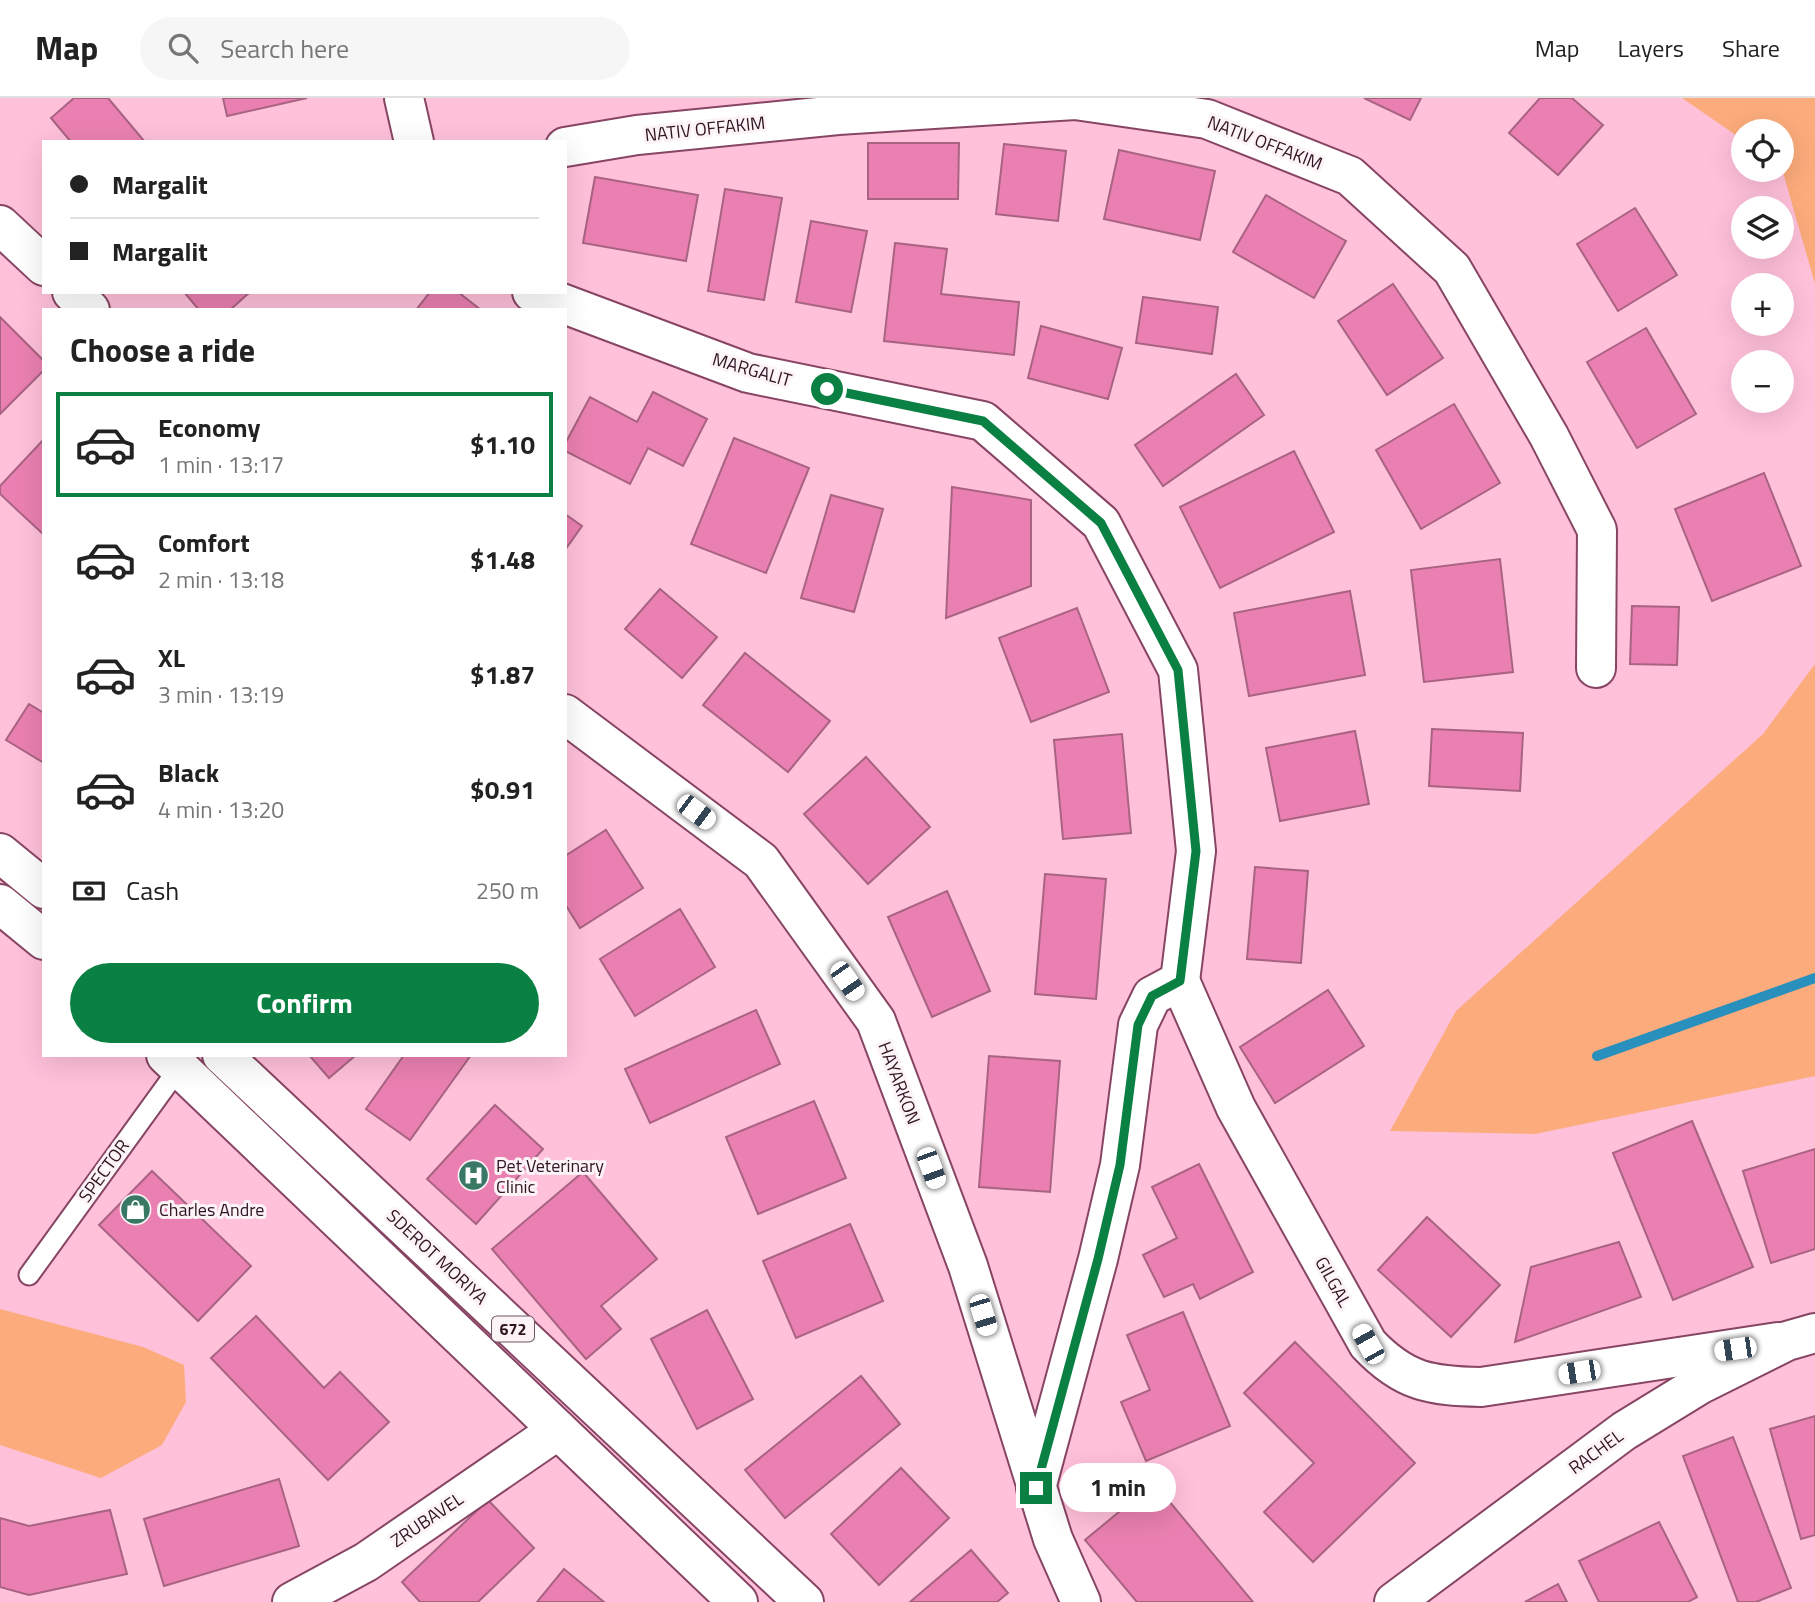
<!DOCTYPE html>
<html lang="en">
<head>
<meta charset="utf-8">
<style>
	:root { --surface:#fff; --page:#f6f6f6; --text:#222; --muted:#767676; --line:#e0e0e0; --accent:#0b8043 }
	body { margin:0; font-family:"Titillium Web",sans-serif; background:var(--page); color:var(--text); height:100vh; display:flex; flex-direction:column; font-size:26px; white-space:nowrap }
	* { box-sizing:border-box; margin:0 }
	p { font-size:23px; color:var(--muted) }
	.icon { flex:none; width:38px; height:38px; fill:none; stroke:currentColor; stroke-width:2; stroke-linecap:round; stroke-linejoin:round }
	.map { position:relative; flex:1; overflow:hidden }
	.drawer { position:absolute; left:42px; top:210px; width:525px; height:749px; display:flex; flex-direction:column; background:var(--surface); border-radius:0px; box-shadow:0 7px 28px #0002 }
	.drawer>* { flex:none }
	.hud { position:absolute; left:42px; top:42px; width:525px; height:154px; border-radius:0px; box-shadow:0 7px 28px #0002; display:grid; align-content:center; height:154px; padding:0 28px; background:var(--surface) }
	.buttons { position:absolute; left:1731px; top:21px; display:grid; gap:14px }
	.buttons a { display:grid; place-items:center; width:63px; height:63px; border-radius:50%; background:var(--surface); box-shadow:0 7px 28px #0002; font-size:35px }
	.end { position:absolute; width:32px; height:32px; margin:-16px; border:9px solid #0b8043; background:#fff; box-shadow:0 0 0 4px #fff }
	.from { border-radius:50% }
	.bubble { position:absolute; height:49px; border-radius:24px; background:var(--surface); box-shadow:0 7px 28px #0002; font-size:23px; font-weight:700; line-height:49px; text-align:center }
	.car { position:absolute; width:21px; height:42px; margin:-21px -10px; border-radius:9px; box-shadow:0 0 5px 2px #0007; background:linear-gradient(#fff 24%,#345 0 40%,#fff 0 76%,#345 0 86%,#fff 0) }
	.hud b { display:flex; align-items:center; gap:24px; height:66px; font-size:26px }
	.hud b+b { border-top:2px solid var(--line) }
	.hud i { width:18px; height:18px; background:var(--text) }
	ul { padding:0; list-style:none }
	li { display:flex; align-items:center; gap:21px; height:105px; margin:0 14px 10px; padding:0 14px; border:4px solid transparent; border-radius:0px }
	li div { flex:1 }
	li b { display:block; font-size:26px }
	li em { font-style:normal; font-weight:700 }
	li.current { border-color:var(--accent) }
	li>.icon { width:63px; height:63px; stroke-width:1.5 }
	h2 { padding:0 28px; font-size:32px; line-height:84px }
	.pay { display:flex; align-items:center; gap:18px; height:77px; padding:0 28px; font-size:26px }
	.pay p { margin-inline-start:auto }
	.primary-button { display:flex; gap:14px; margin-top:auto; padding:14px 28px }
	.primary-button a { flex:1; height:80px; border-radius:42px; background:var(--accent); color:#fff; font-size:28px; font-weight:700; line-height:80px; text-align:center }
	header { display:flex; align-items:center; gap:42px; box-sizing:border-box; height:98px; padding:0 35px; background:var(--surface); border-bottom:2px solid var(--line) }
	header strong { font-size:33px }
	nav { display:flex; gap:38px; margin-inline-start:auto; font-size:24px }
	.search { width:490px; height:63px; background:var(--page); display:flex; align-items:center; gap:18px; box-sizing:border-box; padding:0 24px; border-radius:38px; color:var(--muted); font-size:26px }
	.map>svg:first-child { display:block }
	.green { fill:#fcac7c }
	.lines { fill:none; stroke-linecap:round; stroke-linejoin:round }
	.stream { stroke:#2990bd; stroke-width:10 }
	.building { fill:#ea80b1; stroke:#a96382; stroke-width:2 }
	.service-casing { stroke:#874564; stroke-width:23 }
	.minor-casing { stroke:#874564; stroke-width:42 }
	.tertiary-casing { stroke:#874564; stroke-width:42 }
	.primary-casing { stroke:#874564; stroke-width:42 }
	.service { stroke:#fff; stroke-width:19 }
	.minor { stroke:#fff; stroke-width:38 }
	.tertiary { stroke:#fff; stroke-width:38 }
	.primary { stroke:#fff; stroke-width:38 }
	.route { stroke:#0b8043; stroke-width:9 }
	.labels { text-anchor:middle; stroke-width:6; stroke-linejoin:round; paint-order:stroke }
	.shield { fill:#fcf3f7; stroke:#6d5761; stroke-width:2 }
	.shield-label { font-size:16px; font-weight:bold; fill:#301421 }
	.street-label { font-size:18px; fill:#301421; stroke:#fcf3f7 }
	.poi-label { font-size:18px; fill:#301421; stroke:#fcf3f7; text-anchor:start }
</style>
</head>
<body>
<header>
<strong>Map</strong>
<div class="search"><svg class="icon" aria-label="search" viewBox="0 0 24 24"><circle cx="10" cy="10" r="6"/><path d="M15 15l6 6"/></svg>Search here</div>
<nav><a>Map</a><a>Layers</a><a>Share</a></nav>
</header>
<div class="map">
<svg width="1815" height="1504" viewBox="0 0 1815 1504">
	<rect width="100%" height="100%" fill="#ffc0da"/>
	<g class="green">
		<polygon points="1682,0 1815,0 1815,186 1782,71 1782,33 1743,33 1743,42"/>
		<polygon points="1815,566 1815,978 1535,1036 1390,1033 1456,913 1763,636"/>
		<polygon points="0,1211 143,1249 184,1267 186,1304 162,1347 101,1380 0,1347"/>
	</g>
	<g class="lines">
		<polyline class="stream" points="1597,958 1815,880"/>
	</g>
	<g class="building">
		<polygon points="74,0 108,0 145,44 71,44 51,20"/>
		<polygon points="223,0 307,0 227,18"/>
		<polygon points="1364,0 1421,0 1410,22"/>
		<polygon points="1540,0 1572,0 1603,27 1558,77 1509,35"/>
		<polygon points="868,45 959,45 958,101 868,101"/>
		<polygon points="1004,46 1066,53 1058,123 996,116"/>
		<polygon points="1119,52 1215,73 1200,142 1104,121"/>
		<polygon points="595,79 698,97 686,163 583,145"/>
		<polygon points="725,91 782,100 764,202 708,193"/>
		<polygon points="1266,97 1346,143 1314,200 1233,154"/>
		<polygon points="1635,110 1677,177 1618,213 1577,146"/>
		<polygon points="811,123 867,133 851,214 796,204"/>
		<polygon points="895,145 947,151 941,196 1019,204 1014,257 884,243"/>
		<polygon points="1393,186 1443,260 1387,297 1338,223"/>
		<polygon points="184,194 250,194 230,212 199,212"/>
		<polygon points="430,194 458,194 481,212 416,212"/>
		<polygon points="1143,199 1218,209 1212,256 1136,245"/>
		<polygon points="0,219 44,263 44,272 0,316"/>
		<polygon points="1041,228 1122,250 1108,301 1028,280"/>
		<polygon points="1646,230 1696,316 1637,350 1587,264"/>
		<polygon points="1236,276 1264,317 1163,388 1135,347"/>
		<polygon points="653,294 707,321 683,368 648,350 630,386 565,353 565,346 590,299 637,324"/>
		<polygon points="1454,306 1500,385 1421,431 1376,352"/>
		<polygon points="734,340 809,370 766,475 691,446"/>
		<polygon points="44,341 44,437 0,396 0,388"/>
		<polygon points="1294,353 1334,434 1220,490 1180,409"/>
		<polygon points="1764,375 1801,468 1712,503 1675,411"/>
		<polygon points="952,389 1031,402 1031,488 946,520"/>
		<polygon points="831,397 883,411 854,514 801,500"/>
		<polygon points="565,416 582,428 565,452"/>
		<polygon points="1500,461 1513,574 1424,584 1411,472"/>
		<polygon points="660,491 717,539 682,580 625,531"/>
		<polygon points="1350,493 1365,577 1249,598 1234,515"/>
		<polygon points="1632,508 1679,509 1677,567 1630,566"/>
		<polygon points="1077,510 1109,594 1031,624 999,540"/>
		<polygon points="745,555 830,623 788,674 703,607"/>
		<polygon points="29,606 44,615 44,665 6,642"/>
		<polygon points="1432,631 1523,635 1520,693 1429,688"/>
		<polygon points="1355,633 1369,706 1280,723 1266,650"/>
		<polygon points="1122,636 1131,735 1063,741 1054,642"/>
		<polygon points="866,659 930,729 868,786 804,716"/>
		<polygon points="606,732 643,790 580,830 565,806 565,758"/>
		<polygon points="1255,769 1308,773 1301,865 1247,861"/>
		<polygon points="1045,776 1106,781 1096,901 1035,896"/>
		<polygon points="947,793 990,893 932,919 888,819"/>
		<polygon points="680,811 715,869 635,918 600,861"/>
		<polygon points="1328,892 1364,948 1275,1005 1240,949"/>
		<polygon points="756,912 780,966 650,1025 625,971"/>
		<polygon points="309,957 356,957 329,980"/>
		<polygon points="404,957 471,957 410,1042 366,1011"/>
		<polygon points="989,958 1060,963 1050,1094 979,1089"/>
		<polygon points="814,1003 846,1080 758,1116 726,1039"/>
		<polygon points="495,1007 543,1051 476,1126 427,1081"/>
		<polygon points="1692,1023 1753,1169 1673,1202 1613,1055"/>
		<polygon points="1815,1051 1815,1151 1771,1165 1743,1073"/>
		<polygon points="1199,1066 1253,1174 1200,1201 1193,1186 1164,1199 1143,1157 1177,1140 1152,1089"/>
		<polygon points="152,1073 251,1168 198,1223 99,1127"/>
		<polygon points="583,1074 657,1161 601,1208 621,1231 586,1261 492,1151"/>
		<polygon points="1427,1119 1500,1187 1451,1239 1378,1172"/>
		<polygon points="850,1126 883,1203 796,1240 763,1163"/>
		<polygon points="1619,1144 1641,1199 1515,1244 1531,1169"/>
		<polygon points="707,1212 753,1301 697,1331 651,1241"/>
		<polygon points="1183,1214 1230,1328 1146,1363 1121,1304 1150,1292 1127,1237"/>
		<polygon points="256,1218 324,1290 340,1274 389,1324 328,1382 211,1260"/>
		<polygon points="1295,1244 1415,1365 1313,1464 1264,1414 1314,1365 1244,1295"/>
		<polygon points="861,1278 900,1326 785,1420 745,1372"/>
		<polygon points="1815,1318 1815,1437 1801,1441 1770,1331"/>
		<polygon points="1733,1339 1791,1490 1756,1504 1738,1504 1683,1358"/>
		<polygon points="901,1370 949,1420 879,1487 831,1436"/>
		<polygon points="279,1381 299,1448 164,1488 144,1421"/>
		<polygon points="1154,1385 1253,1504 1137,1504 1085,1442"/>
		<polygon points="488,1402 534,1450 478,1504 420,1504 402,1484"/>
		<polygon points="110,1412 127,1476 29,1497 0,1489 0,1420 29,1428"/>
		<polygon points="1659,1424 1697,1499 1688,1504 1599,1504 1579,1463"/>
		<polygon points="971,1452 1008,1495 997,1504 910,1504"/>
		<polygon points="564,1471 604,1504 537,1504"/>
		<polygon points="1558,1486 1567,1504 1525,1504"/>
	</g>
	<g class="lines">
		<defs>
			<polyline id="service" points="29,1177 179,970"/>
			<g id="minor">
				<polyline points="404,0 414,44"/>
				<polyline points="565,49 637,37 838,17 1075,2 1207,21 1350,78 1452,171 1549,338 1597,432 1596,570"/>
				<polyline points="0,127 44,168"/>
				<polyline points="72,194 90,212"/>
				<polyline points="532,194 748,275 983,323 1101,425 1178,572 1196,753 1180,883"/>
				<polyline points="565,616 761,763 876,923 968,1168 1053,1441 1081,1504"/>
				<path d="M1180 883 1236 1010 1368 1246C1404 1284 1430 1288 1481 1289L1778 1244"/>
				<polyline points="1036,1390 1098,1161 1120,1067 1138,927 1152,898 1180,883"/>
				<polyline points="292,1504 366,1464 558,1332"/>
			</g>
			<polyline id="tertiary" points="1394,1504 1624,1333 1699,1287 1787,1243 1815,1235"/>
			<g id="primary">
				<polyline points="0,755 44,791"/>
				<polyline points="0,806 44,842"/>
				<polyline points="166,957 738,1504"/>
				<polyline points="222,957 804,1504"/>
			</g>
		</defs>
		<use href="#service" class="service-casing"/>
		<use href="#minor" class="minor-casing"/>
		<use href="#tertiary" class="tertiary-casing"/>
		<use href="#primary" class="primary-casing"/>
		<use href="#service" class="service"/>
		<use href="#minor" class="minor"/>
		<use href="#tertiary" class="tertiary"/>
		<use href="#primary" class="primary"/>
	</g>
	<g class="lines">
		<polyline class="route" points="827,291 983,323 1101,425 1178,572 1196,753 1180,883 1152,898 1138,927 1120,1067 1098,1161 1036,1390"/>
	</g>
	<defs>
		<symbol id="hospital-disc" viewBox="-11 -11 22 22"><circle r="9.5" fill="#387865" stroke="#fcf3f7"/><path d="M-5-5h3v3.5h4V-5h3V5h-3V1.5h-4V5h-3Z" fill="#fff"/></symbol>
		<symbol id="shop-disc" viewBox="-11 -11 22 22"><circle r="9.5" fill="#387865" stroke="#fcf3f7"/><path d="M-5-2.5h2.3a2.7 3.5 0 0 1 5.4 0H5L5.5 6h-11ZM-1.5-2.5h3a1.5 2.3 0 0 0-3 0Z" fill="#fff"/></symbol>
	</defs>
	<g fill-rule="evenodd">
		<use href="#hospital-disc" x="456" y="1060" width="35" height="35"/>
		<use href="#shop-disc" x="118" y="1094" width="35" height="35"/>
	</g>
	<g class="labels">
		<rect class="shield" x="492" y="1218.5" width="42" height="25" rx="5"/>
		<g class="shield-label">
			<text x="513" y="1237">672</text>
		</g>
		<g class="street-label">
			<text transform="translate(705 31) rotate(-6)" y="6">NATIV OFFAKIM</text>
			<text transform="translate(1265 45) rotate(21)" y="6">NATIV OFFAKIM</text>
			<text transform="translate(752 272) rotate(16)" y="6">MARGALIT</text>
			<text transform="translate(899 985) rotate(69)" y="6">HAYARKON</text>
			<text transform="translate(104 1073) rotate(-54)" y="6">SPECTOR</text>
			<text transform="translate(437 1159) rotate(43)" y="6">SDEROT MORIYA</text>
			<text transform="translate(1333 1184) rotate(61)" y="6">GILGAL</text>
			<text transform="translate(1596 1354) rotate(-36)" y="6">RACHEL</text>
			<text transform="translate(427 1422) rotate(-34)" y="6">ZRUBAVEL</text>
		</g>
		<g class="poi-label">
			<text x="496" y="1074">Pet Veterinary<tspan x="496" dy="21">Clinic</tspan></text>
			<text x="159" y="1118">Charles Andre</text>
		</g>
	</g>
</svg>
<div class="buttons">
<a><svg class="icon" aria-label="locate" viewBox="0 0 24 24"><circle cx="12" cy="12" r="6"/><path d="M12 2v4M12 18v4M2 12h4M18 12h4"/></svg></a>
<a><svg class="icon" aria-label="layers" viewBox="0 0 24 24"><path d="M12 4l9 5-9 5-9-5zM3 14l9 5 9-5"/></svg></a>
<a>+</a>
<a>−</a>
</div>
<i class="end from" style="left:827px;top:291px"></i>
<i class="end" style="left:1036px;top:1390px"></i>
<div class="bubble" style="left:1060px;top:1365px;width:116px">1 min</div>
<i class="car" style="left:696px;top:714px;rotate:127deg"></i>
<i class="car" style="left:847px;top:883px;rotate:145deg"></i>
<i class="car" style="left:931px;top:1070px;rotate:160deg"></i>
<i class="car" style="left:983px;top:1217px;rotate:163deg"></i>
<i class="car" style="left:1368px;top:1246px;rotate:331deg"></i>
<i class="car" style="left:1735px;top:1251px;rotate:262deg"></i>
<i class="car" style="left:1579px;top:1274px;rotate:261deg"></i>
<div class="hud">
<b><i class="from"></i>Margalit</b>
<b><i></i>Margalit</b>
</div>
<section class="drawer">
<h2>Choose a ride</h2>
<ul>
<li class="current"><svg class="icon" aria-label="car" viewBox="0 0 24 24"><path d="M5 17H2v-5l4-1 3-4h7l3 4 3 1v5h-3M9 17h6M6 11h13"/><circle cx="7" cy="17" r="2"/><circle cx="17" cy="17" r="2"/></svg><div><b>Economy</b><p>1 min · 13:17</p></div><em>$1.10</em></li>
<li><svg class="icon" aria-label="car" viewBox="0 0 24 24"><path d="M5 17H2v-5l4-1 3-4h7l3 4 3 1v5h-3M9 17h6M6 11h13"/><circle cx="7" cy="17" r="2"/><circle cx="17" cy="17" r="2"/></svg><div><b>Comfort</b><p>2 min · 13:18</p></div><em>$1.48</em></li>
<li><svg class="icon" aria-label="car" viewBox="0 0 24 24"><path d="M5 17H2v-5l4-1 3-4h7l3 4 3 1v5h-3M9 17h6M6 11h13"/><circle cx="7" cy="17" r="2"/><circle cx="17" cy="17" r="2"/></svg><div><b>XL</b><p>3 min · 13:19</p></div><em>$1.87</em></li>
<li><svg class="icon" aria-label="car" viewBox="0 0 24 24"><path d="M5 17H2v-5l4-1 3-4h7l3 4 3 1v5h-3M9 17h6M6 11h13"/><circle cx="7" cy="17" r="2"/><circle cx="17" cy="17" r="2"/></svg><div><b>Black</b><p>4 min · 13:20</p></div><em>$0.91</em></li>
</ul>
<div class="pay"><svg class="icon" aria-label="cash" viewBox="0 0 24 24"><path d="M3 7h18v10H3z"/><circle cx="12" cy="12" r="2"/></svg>Cash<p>250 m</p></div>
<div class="primary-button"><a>Confirm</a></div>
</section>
</div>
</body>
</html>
